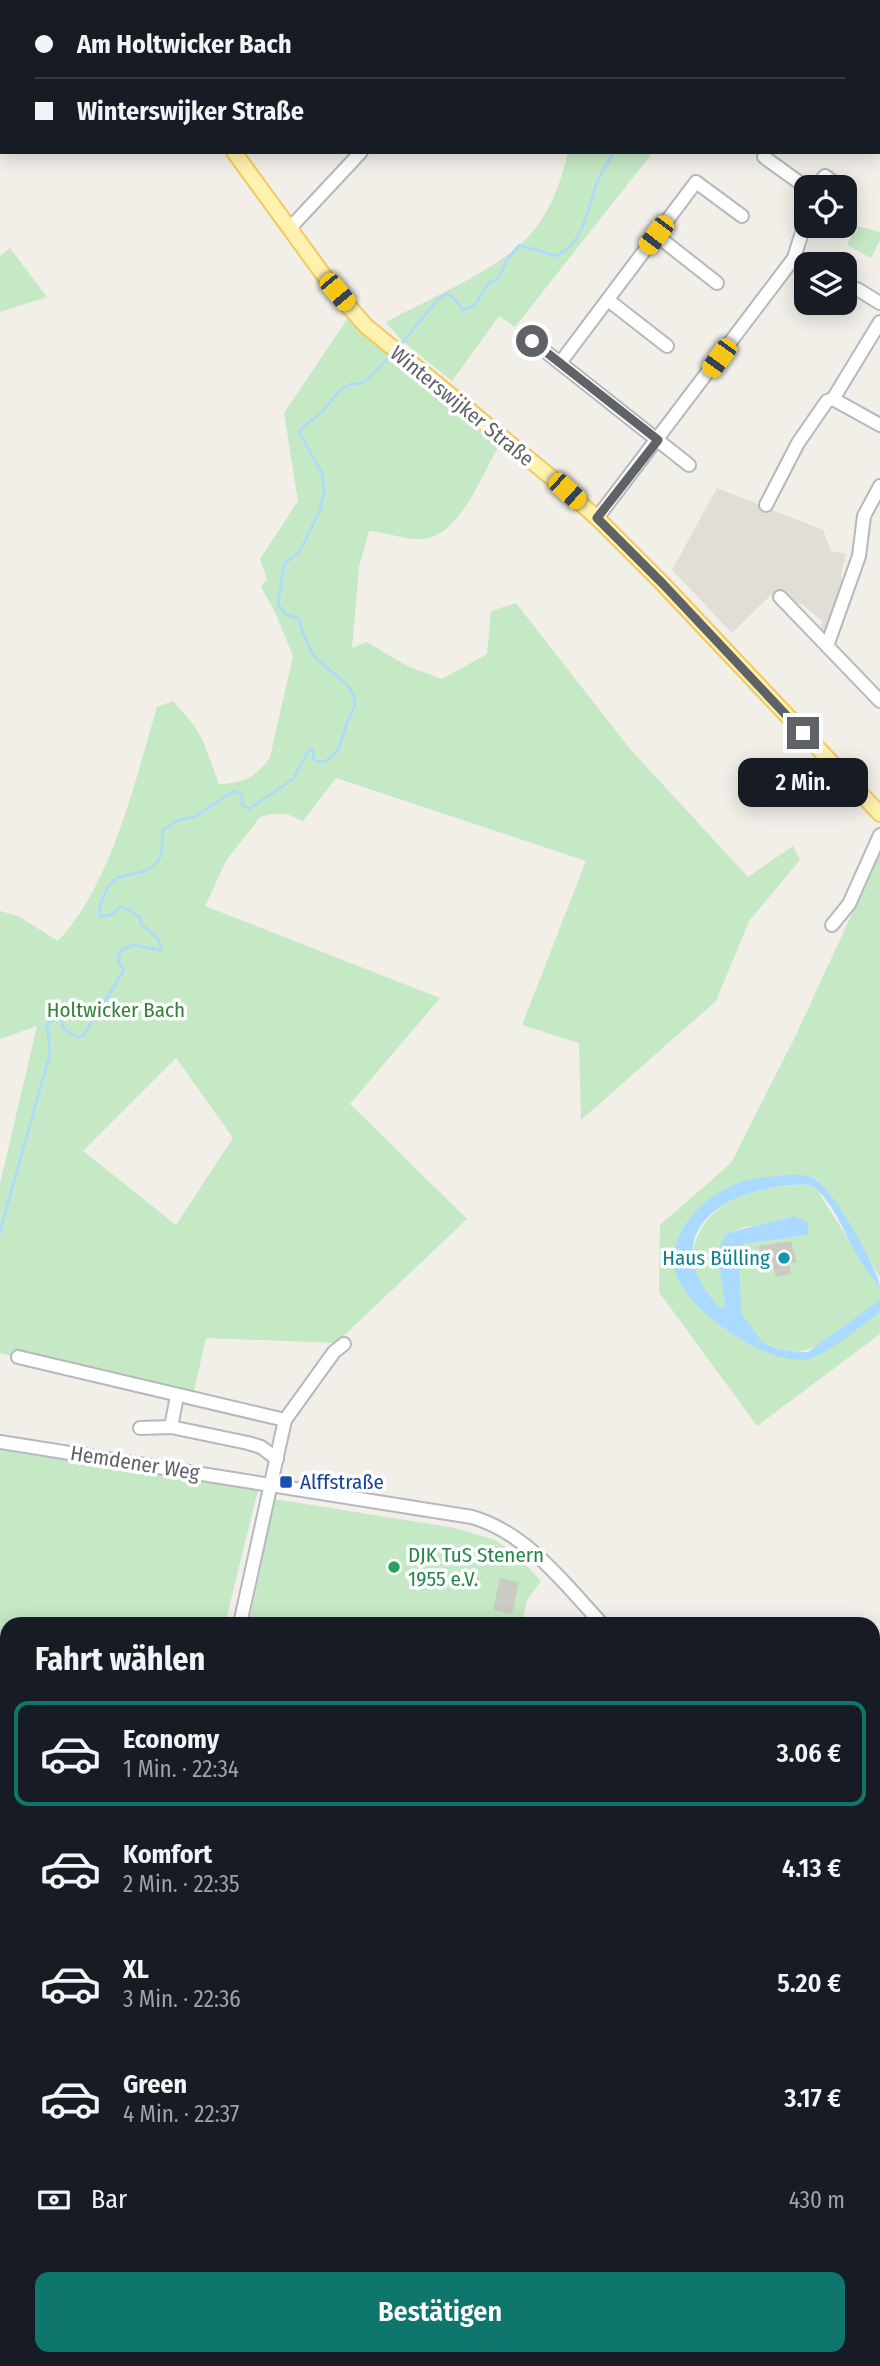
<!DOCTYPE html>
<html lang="de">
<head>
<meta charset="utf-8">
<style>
	:root { --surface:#171b24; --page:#20242c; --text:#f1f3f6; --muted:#9ea1a6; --line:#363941; --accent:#0f766e }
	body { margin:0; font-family:"Fira Sans Condensed",sans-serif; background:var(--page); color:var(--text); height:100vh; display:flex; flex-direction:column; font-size:26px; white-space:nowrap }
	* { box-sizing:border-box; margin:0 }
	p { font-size:23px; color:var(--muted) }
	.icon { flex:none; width:38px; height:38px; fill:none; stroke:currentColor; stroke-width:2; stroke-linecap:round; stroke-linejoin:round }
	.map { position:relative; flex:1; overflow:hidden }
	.details { position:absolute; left:0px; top:1617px; width:880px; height:749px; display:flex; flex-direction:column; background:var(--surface); border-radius:21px 21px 0 0; box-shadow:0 4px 18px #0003 }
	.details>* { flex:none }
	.banner { position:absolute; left:0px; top:0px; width:880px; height:154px; box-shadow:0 4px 18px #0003; display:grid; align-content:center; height:154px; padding:0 35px; background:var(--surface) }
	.tools { position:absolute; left:794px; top:175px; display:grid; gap:14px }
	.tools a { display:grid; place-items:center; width:63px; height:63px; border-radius:14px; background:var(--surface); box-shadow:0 4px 18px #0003; font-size:35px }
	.end { position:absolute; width:32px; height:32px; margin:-16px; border:9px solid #5f6368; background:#fff; box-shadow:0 0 0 4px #fff }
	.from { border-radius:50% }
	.bubble { position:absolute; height:49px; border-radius:14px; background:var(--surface); box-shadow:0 4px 18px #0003; font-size:23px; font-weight:600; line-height:49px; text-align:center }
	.car { position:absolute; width:21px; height:42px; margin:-21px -10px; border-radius:9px; box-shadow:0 0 5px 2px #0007; background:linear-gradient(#f5c518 24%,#345 0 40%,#f5c518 0 76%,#345 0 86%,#f5c518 0) }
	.banner b { display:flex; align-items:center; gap:24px; height:66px; font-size:26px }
	.banner b+b { border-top:2px solid var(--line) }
	.banner i { width:18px; height:18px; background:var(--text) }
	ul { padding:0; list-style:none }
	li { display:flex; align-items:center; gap:21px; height:105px; margin:0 14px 10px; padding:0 21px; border:4px solid transparent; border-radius:14px }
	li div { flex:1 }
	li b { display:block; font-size:26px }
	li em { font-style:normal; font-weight:600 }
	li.on { border-color:var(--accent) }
	li>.icon { width:63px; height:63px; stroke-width:1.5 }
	h2 { padding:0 35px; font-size:32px; line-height:84px }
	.pay { display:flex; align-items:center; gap:18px; height:77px; padding:0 35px; font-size:26px }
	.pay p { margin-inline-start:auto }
	.primary-button { display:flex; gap:14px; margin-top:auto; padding:14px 35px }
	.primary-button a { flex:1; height:80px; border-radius:14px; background:var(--accent); color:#fff; font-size:28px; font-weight:600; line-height:80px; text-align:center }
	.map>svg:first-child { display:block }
	.education { fill:#e1ded6 }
	.green { fill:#c5e8c5; fill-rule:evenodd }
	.water { fill:#aadaff }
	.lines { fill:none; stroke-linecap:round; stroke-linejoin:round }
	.stream { stroke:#aadaff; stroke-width:2.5 }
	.building { fill:#cccac5 }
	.minor-casing { stroke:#b5b8bc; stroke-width:16 }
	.major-casing { stroke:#f2c960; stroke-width:18 }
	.minor { stroke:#fff; stroke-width:12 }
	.major { stroke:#fff2af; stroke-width:14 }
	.route { stroke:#5f6368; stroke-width:9 }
	.culture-dot { fill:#0f9aa8; stroke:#fff; stroke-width:2.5 }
	.transit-dot { fill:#1a4fb4; stroke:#fff; stroke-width:2.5 }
	.leisure-dot { fill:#2e9e5b; stroke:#fff; stroke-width:2.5 }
	.labels { text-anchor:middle; stroke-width:7; stroke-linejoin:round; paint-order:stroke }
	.street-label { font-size:21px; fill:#5f6368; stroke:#fff }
	.park-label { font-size:21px; fill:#348238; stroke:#fff }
	.culture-label { font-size:21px; fill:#0d838f; stroke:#fff; text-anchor:end }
	.transit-label { font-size:21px; fill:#164399; stroke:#fff; text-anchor:start }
	.leisure-label { font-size:21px; fill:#27864d; stroke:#fff; text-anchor:start }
</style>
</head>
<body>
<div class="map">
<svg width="880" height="2366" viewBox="0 0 880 2366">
	<rect width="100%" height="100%" fill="#f1efe8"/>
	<polygon class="education" points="717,488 823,530 831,551 846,554 841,575 845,587 827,633 822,635 819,632 822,621 802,604 795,604 782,591 775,596 772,594 732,633 672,570"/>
	<g class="green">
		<path d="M568 152H653L515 327 499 316 452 381 401 340 386 322C427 300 495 271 526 239 549 216 561 183 568 152Z"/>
		<polygon points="857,226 880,232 880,240 871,258 847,245"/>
		<polygon points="10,248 47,297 0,312 0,256"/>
		<path d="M348 318 498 447C482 476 459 535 424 539 407 541 387 532 369 531L359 567 352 648 367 642 407 666 442 679 487 654 491 611 516 603 630 749 748 877 793 846 800 860 749 921 716 1001 581 1120 579 1043 522 1025 586 861 336 778 303 821 287 814H271L260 817 226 861 205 906 440 998 350 1104 467 1219 336 1343 206 1338 192 1399 0 1353V1184L37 1026 0 1039V911L18 916 58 941C112 884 135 781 157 707L173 701 193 724 203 741 219 784C243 783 256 778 270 757L293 656 275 612 261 587 267 579 260 559 298 501 284 413ZM176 1058 233 1138 176 1225 83 1151Z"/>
		<polygon points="880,853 880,1278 858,1237 818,1180 770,1177 755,1180 694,1214 682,1231 690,1297 726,1330 742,1340 765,1351 801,1360 842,1338 880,1312 880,1334 757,1426 659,1292 660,1225 731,1163 796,1035"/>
		<path d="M810 1185 817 1190 880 1289V1300L818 1346C788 1360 750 1344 740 1310 735 1293 739 1269 739 1251L744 1244 808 1235 749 1226 727 1233 720 1250 725 1303 723 1307H719C709 1295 697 1283 693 1267 690 1258 692 1249 696 1240 713 1195 766 1184 810 1185Z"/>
		<polygon points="0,1450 259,1486 225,1624 7,1624 7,1800 0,1798"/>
		<polygon points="274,1499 455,1528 495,1540 515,1554 541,1581 527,1600 522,1624 249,1624"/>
		<polygon points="0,2056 7,2057 7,2282 0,2334"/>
	</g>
	<path class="water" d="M788 1175C799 1175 811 1174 819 1182 835 1195 880 1269 880 1289 874 1279 867 1271 861 1262 846 1239 834 1199 810 1185 734 1182 648 1229 719 1307H723L725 1303C723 1282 712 1250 727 1233L795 1216 808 1223V1235L744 1244 739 1251 741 1313 760 1339C771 1350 792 1352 808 1352L880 1300V1312C864 1324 826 1355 809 1359 769 1368 688 1311 676 1274 664 1234 706 1193 741 1182 755 1177 773 1177 788 1175Z"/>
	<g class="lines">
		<g class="stream">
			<polyline points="684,2 685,0"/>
			<path d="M398 348 438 299 446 294 453 297 463 310 474 306 489 283 498 279 507 260 519 245 556 256C588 241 586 205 600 176 604 168 609 160 614 152"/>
			<path d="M0 1232 50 1053 47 1024 57 1017 61 1018 64 1029 77 1037 84 1035 124 970 118 962 121 950 133 945 159 950 161 948 159 940 141 924 140 917 121 906 111 915 100 917C98 909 101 903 104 895 117 863 140 883 157 862 166 851 160 842 163 830L178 820 194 817 234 791 242 795V805L249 809 293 779 309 750H313L314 760C323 765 330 759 336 752 343 742 343 733 347 722 350 715 355 710 355 702 352 679 324 671 313 654 306 643 302 632 299 619L285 614 278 604 284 564 300 551 319 512 324 493 322 473 300 434 301 429 323 411 339 391 350 384 364 383 391 355"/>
		</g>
	</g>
	<g class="building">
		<polygon points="791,1241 797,1262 789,1264 791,1274 776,1277 770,1253 760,1254 759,1246"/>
		<polygon points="500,1578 519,1582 512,1614 493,1610"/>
	</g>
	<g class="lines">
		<defs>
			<g id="minor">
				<polyline points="499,2 501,0"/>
				<polyline points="878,114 880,115"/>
				<polyline points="764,157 807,188"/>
				<polyline points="816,187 825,176 840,187"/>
				<polyline points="290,228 361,152"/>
				<polyline points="656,235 717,283"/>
				<polyline points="857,289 880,303"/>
				<polyline points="608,300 667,346"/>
				<polyline points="532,341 560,363"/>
				<polyline points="833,399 880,322"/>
				<polyline points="689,465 560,363 696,182 742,216"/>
				<polyline points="766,505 798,443 827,401 833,399 880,425"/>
				<polyline points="597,518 794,258 807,216"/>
				<polyline points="780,597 880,701"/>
				<polyline points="827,646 859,556 864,516 880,486"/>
				<polyline points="832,925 849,904 880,835"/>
				<polyline points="18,1357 285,1420"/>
				<polyline points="171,1427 177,1396"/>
				<polyline points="140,1428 171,1427 248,1443 261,1447 277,1459"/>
				<path d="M0 1442 472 1517C527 1533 564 1583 602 1624"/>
				<polyline points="240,1624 285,1420 334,1352 344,1344"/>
				<polyline points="873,1814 880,1803"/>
				<polyline points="873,1895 880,1902"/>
				<polyline points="873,1920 880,1928"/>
				<polyline points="0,2050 7,2052"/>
				<polyline points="873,2222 880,2221"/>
				<polyline points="159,2359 160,2366"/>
				<polyline points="500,2359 504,2366"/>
				<polyline points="629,2359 634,2366"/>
			</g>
			<g id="major">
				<polyline points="120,0 121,2"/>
				<polyline points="234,152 336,292 366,326 552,478 597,518 663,584 880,814"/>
			</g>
		</defs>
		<use href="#minor" class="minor-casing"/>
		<use href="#major" class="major-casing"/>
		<use href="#minor" class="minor"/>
		<use href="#major" class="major"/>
	</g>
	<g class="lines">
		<polyline class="route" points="532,341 658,440 597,518 663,584 803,733"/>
	</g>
	<circle class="culture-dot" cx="784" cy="1258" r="7"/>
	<rect class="transit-dot" x="279" y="1475" width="14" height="14" rx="3.5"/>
	<circle class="leisure-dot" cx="394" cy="1567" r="7"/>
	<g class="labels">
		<g class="street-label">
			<text transform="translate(462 406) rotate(39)" y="7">Winterswijker Straße</text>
			<text transform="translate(135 1463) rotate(9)" y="7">Hemdener Weg</text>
		</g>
		<g class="park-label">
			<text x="116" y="1017">Holtwicker Bach</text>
		</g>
		<g class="culture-label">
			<text x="770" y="1265">Haus Bülling</text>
		</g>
		<g class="transit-label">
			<text x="300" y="1489">Alffstraße</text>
		</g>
		<g class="leisure-label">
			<text x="408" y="1562">DJK TuS Stenern<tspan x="408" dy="24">1955 e.V.</tspan></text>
		</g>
	</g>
</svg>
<div class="tools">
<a><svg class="icon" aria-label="locate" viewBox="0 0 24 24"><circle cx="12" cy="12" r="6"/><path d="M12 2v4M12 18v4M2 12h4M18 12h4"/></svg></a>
<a><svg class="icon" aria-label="layers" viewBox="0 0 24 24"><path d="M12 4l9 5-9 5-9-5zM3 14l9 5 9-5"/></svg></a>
</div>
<i class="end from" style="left:532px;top:341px"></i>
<i class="end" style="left:803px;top:733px"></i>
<div class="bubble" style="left:738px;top:758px;width:130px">2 Min.</div>
<i class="car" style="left:656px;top:235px;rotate:217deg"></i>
<i class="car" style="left:337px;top:292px;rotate:140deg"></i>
<i class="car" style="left:719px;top:358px;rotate:216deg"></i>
<i class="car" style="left:567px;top:491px;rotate:132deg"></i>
<div class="banner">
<b><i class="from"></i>Am Holtwicker Bach</b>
<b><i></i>Winterswijker Straße</b>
</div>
<section class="details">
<h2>Fahrt wählen</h2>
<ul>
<li class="on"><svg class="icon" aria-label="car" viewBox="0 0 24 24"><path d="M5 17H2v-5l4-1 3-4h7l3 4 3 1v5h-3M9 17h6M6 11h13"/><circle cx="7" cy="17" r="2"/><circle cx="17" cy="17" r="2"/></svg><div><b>Economy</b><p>1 Min. · 22:34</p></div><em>3.06 €</em></li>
<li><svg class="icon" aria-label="car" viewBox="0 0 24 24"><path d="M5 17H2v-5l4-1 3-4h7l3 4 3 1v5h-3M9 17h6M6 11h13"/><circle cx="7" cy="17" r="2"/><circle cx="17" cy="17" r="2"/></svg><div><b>Komfort</b><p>2 Min. · 22:35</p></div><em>4.13 €</em></li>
<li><svg class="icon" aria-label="car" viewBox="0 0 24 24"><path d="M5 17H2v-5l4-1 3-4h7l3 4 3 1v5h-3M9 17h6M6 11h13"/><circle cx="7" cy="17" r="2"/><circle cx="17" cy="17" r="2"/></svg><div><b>XL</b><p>3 Min. · 22:36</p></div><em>5.20 €</em></li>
<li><svg class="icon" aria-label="car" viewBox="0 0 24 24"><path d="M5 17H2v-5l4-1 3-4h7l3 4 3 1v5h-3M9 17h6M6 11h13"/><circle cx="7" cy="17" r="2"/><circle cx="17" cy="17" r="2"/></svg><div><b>Green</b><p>4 Min. · 22:37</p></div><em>3.17 €</em></li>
</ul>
<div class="pay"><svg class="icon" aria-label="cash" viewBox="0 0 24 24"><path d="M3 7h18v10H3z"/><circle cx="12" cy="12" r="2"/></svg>Bar<p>430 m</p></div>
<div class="primary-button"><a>Bestätigen</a></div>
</section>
</div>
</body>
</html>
